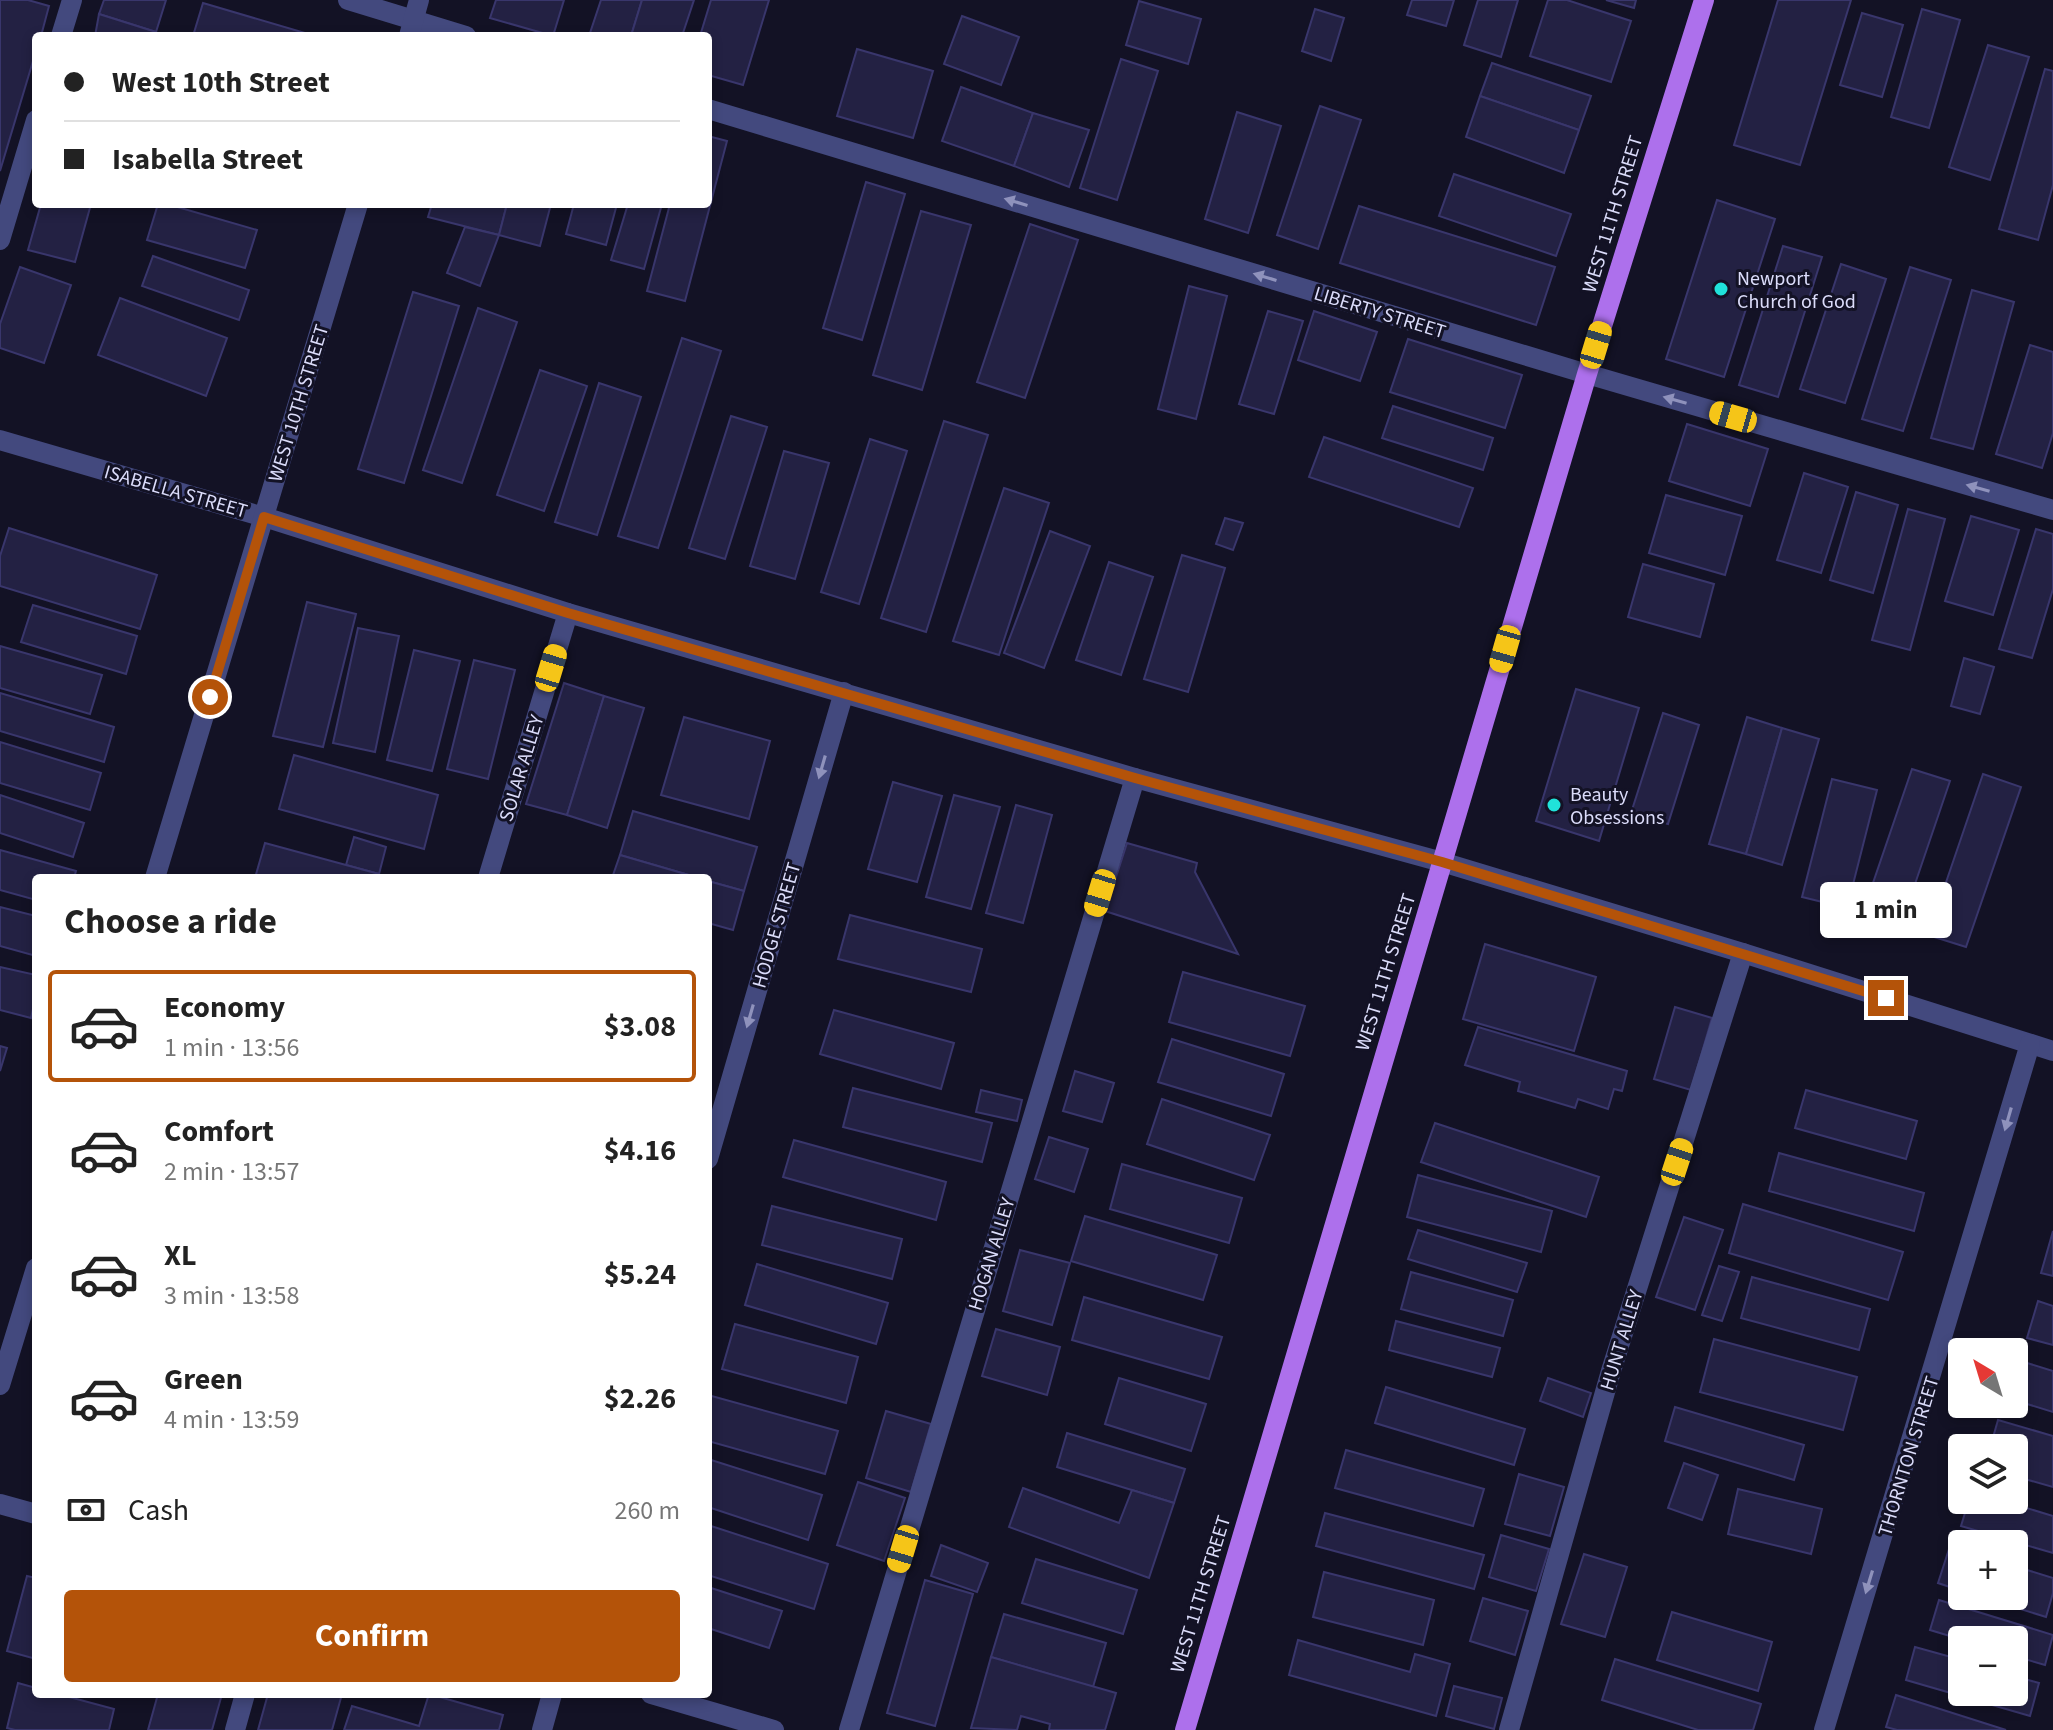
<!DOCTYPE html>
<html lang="en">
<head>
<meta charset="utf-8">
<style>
	:root { --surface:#fff; --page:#f2f2f2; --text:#222; --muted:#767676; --line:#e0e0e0; --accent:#b45309 }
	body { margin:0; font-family:"Source Sans 3",sans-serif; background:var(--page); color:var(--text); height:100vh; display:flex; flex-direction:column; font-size:30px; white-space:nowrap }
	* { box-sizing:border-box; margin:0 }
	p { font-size:26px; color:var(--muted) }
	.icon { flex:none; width:44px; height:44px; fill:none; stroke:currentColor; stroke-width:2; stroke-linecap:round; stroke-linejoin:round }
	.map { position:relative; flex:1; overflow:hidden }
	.drawer { position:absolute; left:32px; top:874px; width:680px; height:824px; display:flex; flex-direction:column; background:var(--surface); border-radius:8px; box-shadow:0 4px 12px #0003 }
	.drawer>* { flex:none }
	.banner { position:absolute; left:32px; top:32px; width:680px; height:176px; border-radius:8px; box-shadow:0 4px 12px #0003; display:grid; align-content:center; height:176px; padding:0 32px; background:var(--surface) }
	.needle { width:52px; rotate:322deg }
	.fabs { position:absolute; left:1948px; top:1338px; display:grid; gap:16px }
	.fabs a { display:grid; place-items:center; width:80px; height:80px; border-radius:8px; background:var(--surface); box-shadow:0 4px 12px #0003; font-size:40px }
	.end { position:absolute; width:36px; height:36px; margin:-18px; border:10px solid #b45309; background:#fff; box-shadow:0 0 0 4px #fff }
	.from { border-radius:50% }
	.bubble { position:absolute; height:56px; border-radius:8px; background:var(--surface); box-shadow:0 4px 12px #0003; font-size:26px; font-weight:700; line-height:56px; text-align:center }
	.car { position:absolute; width:24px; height:48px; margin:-24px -12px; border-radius:10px; box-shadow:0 0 6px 2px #0007; background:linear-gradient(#f5c518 24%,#345 0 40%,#f5c518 0 76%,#345 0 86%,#f5c518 0) }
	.banner b { display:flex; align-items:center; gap:28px; height:76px; font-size:30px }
	.banner b+b { border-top:2px solid var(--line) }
	.banner i { width:20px; height:20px; background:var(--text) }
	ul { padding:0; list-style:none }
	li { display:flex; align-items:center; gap:24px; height:112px; margin:0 16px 12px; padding:0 16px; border:4px solid transparent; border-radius:8px }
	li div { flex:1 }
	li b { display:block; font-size:30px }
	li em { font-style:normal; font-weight:700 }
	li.selected { border-color:var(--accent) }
	li>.icon { width:72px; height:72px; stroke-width:1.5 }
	h2 { padding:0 32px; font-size:36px; line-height:96px }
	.pay { display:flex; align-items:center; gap:20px; height:88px; padding:0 32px; font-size:30px }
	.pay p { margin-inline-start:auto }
	.button { display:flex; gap:16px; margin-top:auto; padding:16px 32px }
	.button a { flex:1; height:92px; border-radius:8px; background:var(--accent); color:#fff; font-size:32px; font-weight:700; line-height:92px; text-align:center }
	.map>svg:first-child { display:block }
	.building { fill:#232143; stroke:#39366c; stroke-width:2 }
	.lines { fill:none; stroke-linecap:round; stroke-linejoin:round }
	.minor { stroke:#43497e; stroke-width:20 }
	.major { stroke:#ad70ec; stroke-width:20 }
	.oneway { fill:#8f92bc }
	.route { stroke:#b45309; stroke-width:10 }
	.poi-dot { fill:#20e2da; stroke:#131225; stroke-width:3 }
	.labels { text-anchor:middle; stroke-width:6; stroke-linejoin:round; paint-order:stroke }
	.street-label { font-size:20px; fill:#dbdcfa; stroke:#131225 }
	.poi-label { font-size:20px; fill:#dbdcfa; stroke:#131225; text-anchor:start }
</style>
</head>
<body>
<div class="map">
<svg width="2053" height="1730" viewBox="0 0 2053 1730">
	<rect width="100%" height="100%" fill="#131225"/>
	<g class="building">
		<polygon points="0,0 28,0 49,6 41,36 36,36 36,51 0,171"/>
		<polygon points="104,0 166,0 156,32 99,14"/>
		<polygon points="496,0 564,0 553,36 490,18"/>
		<polygon points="601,0 642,0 631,36 589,36"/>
		<polygon points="642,0 694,0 682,36 631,36"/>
		<polygon points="711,0 769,0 743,85 708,75 708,36 700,36"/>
		<polygon points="1412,0 1454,0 1446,26 1407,15"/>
		<polygon points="1478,0 1518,0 1501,57 1464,45"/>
		<polygon points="1548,0 1567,0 1631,21 1611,82 1530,56"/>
		<polygon points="1606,0 1636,0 1634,8"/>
		<polygon points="1778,0 1851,0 1800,165 1734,145"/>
		<polygon points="1139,1 1201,19 1188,64 1126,45"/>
		<polygon points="203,3 305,33 305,36 193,36"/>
		<polygon points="1315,9 1344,18 1331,61 1302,51"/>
		<polygon points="1922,9 1960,20 1929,128 1891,117"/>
		<polygon points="1862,13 1903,25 1882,97 1840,85"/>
		<polygon points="99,14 156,32 155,36 95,36"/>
		<polygon points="962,16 1019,37 1001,85 944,64"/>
		<polygon points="1988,45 2029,57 1990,180 1949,167"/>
		<polygon points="857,49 933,71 913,138 837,116"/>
		<polygon points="1121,59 1158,71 1117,200 1080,188"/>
		<polygon points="1492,63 1591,96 1579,130 1480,96"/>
		<polygon points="2045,69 2053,71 2053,185 2038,240 1999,229"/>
		<polygon points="961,87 1033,113 1014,166 942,141"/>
		<polygon points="1480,96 1579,130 1564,173 1466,137"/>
		<polygon points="1320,106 1361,120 1318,249 1277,235"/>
		<polygon points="1237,112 1281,126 1248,233 1205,219"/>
		<polygon points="1033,113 1089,130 1069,187 1014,166"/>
		<polygon points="708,136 727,141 685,301 647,291 670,204 708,204"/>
		<polygon points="1454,174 1571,214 1556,256 1439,216"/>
		<polygon points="866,182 905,194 862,340 823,328"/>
		<polygon points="1717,200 1775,219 1724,377 1666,359"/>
		<polygon points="41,204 91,204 75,262 28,250"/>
		<polygon points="158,204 167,204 257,230 245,268 147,240"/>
		<polygon points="432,204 507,204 499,235 428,217"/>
		<polygon points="507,204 551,204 540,246 499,235"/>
		<polygon points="574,204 617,204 606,245 566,234"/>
		<polygon points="628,204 662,204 644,269 611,260"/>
		<polygon points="1359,206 1555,267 1536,325 1340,263"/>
		<polygon points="921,211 971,225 922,390 873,375"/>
		<polygon points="1030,224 1078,240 1025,398 977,382"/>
		<polygon points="465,227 499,235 480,286 447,273"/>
		<polygon points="1783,246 1822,257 1778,397 1739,385"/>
		<polygon points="153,256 249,290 239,320 142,286"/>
		<polygon points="1841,264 1886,279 1845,403 1800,389"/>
		<polygon points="20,267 71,285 44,363 0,348 0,324"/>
		<polygon points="1910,267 1951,280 1903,431 1862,419"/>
		<polygon points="1189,286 1227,296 1196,419 1158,409"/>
		<polygon points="1972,290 2014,302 1973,449 1931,438"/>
		<polygon points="413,292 459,306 404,483 358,469"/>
		<polygon points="120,298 227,338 206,396 98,355"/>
		<polygon points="478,308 517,322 462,483 423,470"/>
		<polygon points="1268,311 1303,321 1274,414 1239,404"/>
		<polygon points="1314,311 1377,332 1360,381 1298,360"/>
		<polygon points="682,338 721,351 658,548 618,536"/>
		<polygon points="1408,339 1522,375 1505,428 1390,392"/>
		<polygon points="2030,345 2053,352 2053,433 2042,468 1996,454"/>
		<polygon points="540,370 587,386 544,511 497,495"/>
		<polygon points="599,383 641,397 597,535 555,522"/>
		<polygon points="1393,406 1493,438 1483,470 1382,438"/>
		<polygon points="731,416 767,427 725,559 689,548"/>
		<polygon points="944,421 988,435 926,632 881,618"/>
		<polygon points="1687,424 1768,449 1750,506 1669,481"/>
		<polygon points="1324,437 1473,488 1459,527 1309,477"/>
		<polygon points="870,439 907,451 859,604 821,592"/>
		<polygon points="784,451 829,463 795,579 750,566"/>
		<polygon points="1804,473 1848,487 1821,573 1777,560"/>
		<polygon points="1004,488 1049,503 999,655 953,641"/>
		<polygon points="1856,492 1898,505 1873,593 1830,580"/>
		<polygon points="1666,495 1742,516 1725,575 1649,553"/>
		<polygon points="1908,509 1945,519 1910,650 1872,640"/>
		<polygon points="1971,516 2019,530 1993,615 1945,601"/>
		<polygon points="1225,518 1243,523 1233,550 1216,544"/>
		<polygon points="9,528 157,575 140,629 0,586 0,556"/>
		<polygon points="2036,529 2053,534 2053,589 2032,658 1999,649"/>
		<polygon points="1050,531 1090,546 1044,668 1004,653"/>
		<polygon points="1182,555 1225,568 1188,692 1144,679"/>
		<polygon points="1109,562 1153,577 1121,675 1076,660"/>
		<polygon points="1643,564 1714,584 1700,637 1628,617"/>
		<polygon points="307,602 356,614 323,747 273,736"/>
		<polygon points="33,605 137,636 126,674 21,642"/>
		<polygon points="358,628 399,636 375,752 333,743"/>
		<polygon points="0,646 102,675 90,714 0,688"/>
		<polygon points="414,650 460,661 432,771 387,760"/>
		<polygon points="1964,658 1994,667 1980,714 1951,706"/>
		<polygon points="474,660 515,670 488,779 447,769"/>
		<polygon points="564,683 604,696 567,815 526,804"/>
		<polygon points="1576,689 1639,708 1599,841 1536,821"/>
		<polygon points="0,693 114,727 104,762 0,731"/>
		<polygon points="604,696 644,708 607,828 567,815"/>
		<polygon points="1663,713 1699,725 1668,824 1631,813"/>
		<polygon points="684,717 770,741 749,819 661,795"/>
		<polygon points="1747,717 1782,728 1746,854 1709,844"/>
		<polygon points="1782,728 1819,739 1782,865 1746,854"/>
		<polygon points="0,742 101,773 90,810 0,783"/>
		<polygon points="294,755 438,795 424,849 279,809"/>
		<polygon points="1912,769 1950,781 1899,931 1861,918"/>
		<polygon points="1983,774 2021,787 1966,947 1928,935"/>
		<polygon points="1832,779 1877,790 1847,908 1802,897"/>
		<polygon points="893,782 942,796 917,882 868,869"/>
		<polygon points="0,795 84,823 73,857 0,833"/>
		<polygon points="954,795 1000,807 971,909 926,897"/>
		<polygon points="1016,805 1052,815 1023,923 986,913"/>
		<polygon points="633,811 757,847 744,891 708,881 708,878 699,878 620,855"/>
		<polygon points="354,837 386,847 379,874 346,865"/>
		<polygon points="265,843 346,865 379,874 378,878 255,878"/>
		<polygon points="1127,843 1197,863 1195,872 1238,954 1105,911"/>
		<polygon points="0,850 76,871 74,878 36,878 36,900 0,890"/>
		<polygon points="620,855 699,878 612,878"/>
		<polygon points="708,881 744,891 733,930 708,923"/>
		<polygon points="0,907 36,916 36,956 0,946"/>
		<polygon points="850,915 982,949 971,992 838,959"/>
		<polygon points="1485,944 1596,977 1574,1051 1463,1019"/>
		<polygon points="0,967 36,975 36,995 31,1018 0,1010"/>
		<polygon points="1183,972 1305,1006 1290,1056 1169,1022"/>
		<polygon points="1675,1007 1712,1018 1691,1090 1654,1079"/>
		<polygon points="834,1010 954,1043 941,1089 820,1054"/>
		<polygon points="1478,1027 1627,1071 1622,1091 1614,1089 1608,1109 1578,1099 1575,1108 1518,1091 1520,1082 1465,1065"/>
		<polygon points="1172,1039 1284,1074 1271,1116 1158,1082"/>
		<polygon points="0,1046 7,1048 0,1071"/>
		<polygon points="1075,1071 1114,1083 1102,1122 1063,1111"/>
		<polygon points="853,1088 992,1123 982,1162 843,1127"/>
		<polygon points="981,1090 1022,1100 1017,1121 976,1112"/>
		<polygon points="1806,1090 1917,1121 1906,1159 1795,1128"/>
		<polygon points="1162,1099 1270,1135 1254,1180 1147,1144"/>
		<polygon points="1435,1123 1599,1177 1586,1217 1421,1162"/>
		<polygon points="1049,1137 1088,1149 1074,1192 1035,1179"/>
		<polygon points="794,1140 946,1182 936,1220 783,1177"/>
		<polygon points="1779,1153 1924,1193 1914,1231 1769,1191"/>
		<polygon points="1122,1164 1242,1198 1229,1243 1110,1209"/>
		<polygon points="1418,1175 1552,1211 1541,1252 1407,1217"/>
		<polygon points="1743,1204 1903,1252 1888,1300 1729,1253"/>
		<polygon points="772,1206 902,1239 892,1279 762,1245"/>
		<polygon points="1085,1216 1217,1255 1203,1300 1071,1261"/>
		<polygon points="1684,1217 1723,1230 1695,1310 1656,1297"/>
		<polygon points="1418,1230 1527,1263 1517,1292 1408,1259"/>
		<polygon points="2053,1231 2053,1276 2041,1273"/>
		<polygon points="1020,1250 1070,1263 1052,1325 1003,1311"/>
		<polygon points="757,1264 888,1303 876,1344 745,1305"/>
		<polygon points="1719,1266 1739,1272 1722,1321 1702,1315"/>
		<polygon points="1411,1272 1513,1300 1503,1336 1401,1309"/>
		<polygon points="1752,1277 1870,1309 1859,1350 1741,1318"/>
		<polygon points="1084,1297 1222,1337 1209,1379 1072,1340"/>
		<polygon points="2038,1301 2053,1306 2053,1345 2027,1338"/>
		<polygon points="1396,1321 1500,1348 1492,1377 1389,1350"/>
		<polygon points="735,1324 858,1357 846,1403 722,1369"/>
		<polygon points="996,1329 1060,1347 1047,1395 982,1376"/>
		<polygon points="1714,1339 1857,1377 1843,1430 1700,1392"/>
		<polygon points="2014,1359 2053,1371 2053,1412 2014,1400"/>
		<polygon points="1119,1378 1206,1404 1191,1451 1105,1424"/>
		<polygon points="1548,1378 1591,1393 1583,1417 1540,1401"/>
		<polygon points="1386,1387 1525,1429 1514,1465 1375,1423"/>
		<polygon points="708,1395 838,1431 825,1474 708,1441"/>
		<polygon points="1675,1407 1804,1445 1794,1480 1665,1441"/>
		<polygon points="886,1411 931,1424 911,1492 866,1478"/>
		<polygon points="1998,1420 2053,1436 2053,1487 2014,1476 2014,1448 1990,1448"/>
		<polygon points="1067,1433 1185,1469 1174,1503 1057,1467"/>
		<polygon points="1346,1450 1484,1489 1473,1526 1335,1488"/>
		<polygon points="708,1459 822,1495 808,1540 708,1507"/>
		<polygon points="1684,1463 1718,1475 1702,1520 1668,1508"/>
		<polygon points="1519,1474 1564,1487 1550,1536 1505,1524"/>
		<polygon points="858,1482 905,1498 884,1561 837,1545"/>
		<polygon points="1023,1488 1119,1523 1132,1490 1174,1503 1149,1578 1009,1527"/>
		<polygon points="1738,1489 1822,1509 1811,1554 1728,1534"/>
		<polygon points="1969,1500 2000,1500 2053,1516 2053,1553 1961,1526"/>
		<polygon points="1325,1513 1484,1555 1474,1589 1316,1546"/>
		<polygon points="708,1525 828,1564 814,1609 708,1575"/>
		<polygon points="1501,1535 1549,1549 1536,1591 1489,1577"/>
		<polygon points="941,1545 988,1563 977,1592 931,1576"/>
		<polygon points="1950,1546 1962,1550 1962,1591 1938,1583"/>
		<polygon points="1584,1554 1627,1567 1605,1637 1561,1624"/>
		<polygon points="1036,1559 1137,1590 1123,1634 1022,1603"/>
		<polygon points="2014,1566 2053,1578 2053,1593 2046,1617 1979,1596 2014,1596"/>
		<polygon points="1324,1572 1434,1600 1423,1645 1313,1617"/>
		<polygon points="27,1576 36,1578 36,1659 7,1651"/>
		<polygon points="925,1580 973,1594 935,1726 887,1713"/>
		<polygon points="708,1587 782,1611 769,1648 708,1628"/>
		<polygon points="1483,1598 1528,1611 1515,1655 1470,1641"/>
		<polygon points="1939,1600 2053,1635 2045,1665 2014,1656 2014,1640 1963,1640 1930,1630"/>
		<polygon points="1672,1612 1772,1642 1758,1691 1657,1660"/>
		<polygon points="1004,1614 1106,1643 1093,1687 991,1657"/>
		<polygon points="1298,1640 1410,1672 1415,1654 1450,1664 1436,1716 1289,1675"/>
		<polygon points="1915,1647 1962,1660 1962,1692 2014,1692 2014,1676 2039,1683 2030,1716 1906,1680"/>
		<polygon points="991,1657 1116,1693 1105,1730 1049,1730 1050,1724 1021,1716 1017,1730 971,1728"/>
		<polygon points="1615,1659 1761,1704 1753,1730 1698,1730 1602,1700"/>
		<polygon points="18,1683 36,1688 36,1694 58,1694 114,1709 109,1730 15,1730 7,1728"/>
		<polygon points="1454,1686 1502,1698 1494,1729 1446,1716"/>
		<polygon points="158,1694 222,1694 212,1730 148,1730"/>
		<polygon points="268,1694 342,1694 332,1730 258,1730"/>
		<polygon points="429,1694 503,1715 499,1730 344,1730 352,1706 419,1726"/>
		<polygon points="1896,1695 2006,1730 1897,1730 1886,1727"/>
	</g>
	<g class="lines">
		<g class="minor">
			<polyline points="348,0 466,36"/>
			<polyline points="61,36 72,0"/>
			<polyline points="409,36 419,0"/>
			<polyline points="708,109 1587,374 2053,510"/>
			<polyline points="0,240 36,120"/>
			<polyline points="0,440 264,517 568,613 1135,778 1442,862 1743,953 2053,1051"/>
			<polyline points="155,878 358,204"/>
			<polyline points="488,878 568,613"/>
			<polyline points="708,1159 844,692"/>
			<polyline points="0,1385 36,1268"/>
			<polyline points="0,1504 36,1514"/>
			<polyline points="651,1694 774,1730"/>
			<polyline points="235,1730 245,1694"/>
			<polyline points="542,1730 552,1694"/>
			<polyline points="849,1730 1135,778"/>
			<polyline points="1509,1730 1611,1371 1743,953"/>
			<polyline points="1824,1730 2030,1044"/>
		</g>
		<polyline class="major" points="1185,1730 1587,374 1704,0"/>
	</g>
	<defs><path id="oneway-solid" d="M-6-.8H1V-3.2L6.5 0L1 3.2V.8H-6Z" transform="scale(2)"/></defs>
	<g class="oneway">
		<use href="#oneway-solid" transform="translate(1016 202) rotate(-163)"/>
		<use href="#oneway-solid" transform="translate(1265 277) rotate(-163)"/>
		<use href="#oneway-solid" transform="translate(1675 400) rotate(-164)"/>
		<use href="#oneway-solid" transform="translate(1978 488) rotate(-164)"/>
		<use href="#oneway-solid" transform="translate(822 767) rotate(106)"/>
		<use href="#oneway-solid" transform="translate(750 1016) rotate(106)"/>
		<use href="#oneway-solid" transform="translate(2008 1119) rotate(106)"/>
		<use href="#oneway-solid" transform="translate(1869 1582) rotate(107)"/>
	</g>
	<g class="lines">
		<polyline class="route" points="210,697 264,517 568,613 1135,778 1442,862 1886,998"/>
	</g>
	<g class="poi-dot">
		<circle cx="1721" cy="289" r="8"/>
		<circle cx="1554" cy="805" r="8"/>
	</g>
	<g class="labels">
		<g class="street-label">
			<text transform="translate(1612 214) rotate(-73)" y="7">WEST 11TH STREET</text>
			<text transform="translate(1380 312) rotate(17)" y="7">LIBERTY STREET</text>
			<text transform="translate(298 403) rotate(-73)" y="7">WEST 10TH STREET</text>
			<text transform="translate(176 491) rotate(16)" y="7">ISABELLA STREET</text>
			<text transform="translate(521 768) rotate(-73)" y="7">SOLAR ALLEY</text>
			<text transform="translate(776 925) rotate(-74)" y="7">HODGE STREET</text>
			<text transform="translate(1385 972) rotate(-73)" y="7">WEST 11TH STREET</text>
			<text transform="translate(991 1254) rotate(-73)" y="7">HOGAN ALLEY</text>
			<text transform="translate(1621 1340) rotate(-73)" y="7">HUNT ALLEY</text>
			<text transform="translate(1908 1456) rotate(-73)" y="7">THORNTON STREET</text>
			<text transform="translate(1200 1594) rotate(-73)" y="7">WEST 11TH STREET</text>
		</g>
		<g class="poi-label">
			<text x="1737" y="285">Newport<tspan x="1737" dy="23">Church of God</tspan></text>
			<text x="1570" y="801">Beauty<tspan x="1570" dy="23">Obsessions</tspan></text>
		</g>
	</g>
</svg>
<div class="fabs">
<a><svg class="needle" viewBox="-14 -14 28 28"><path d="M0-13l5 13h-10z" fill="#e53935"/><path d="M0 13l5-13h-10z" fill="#767676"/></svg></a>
<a><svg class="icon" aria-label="layers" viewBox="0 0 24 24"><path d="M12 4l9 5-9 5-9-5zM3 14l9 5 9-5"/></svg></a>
<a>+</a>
<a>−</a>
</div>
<i class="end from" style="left:210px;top:697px"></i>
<i class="end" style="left:1886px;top:998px"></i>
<div class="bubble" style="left:1820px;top:882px;width:132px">1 min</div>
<i class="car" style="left:1596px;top:345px;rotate:17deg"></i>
<i class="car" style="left:1733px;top:417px;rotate:286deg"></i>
<i class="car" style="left:1505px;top:649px;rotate:196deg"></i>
<i class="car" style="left:551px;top:668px;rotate:17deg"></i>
<i class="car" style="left:1100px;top:893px;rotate:197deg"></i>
<i class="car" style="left:1677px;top:1162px;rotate:18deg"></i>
<i class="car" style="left:903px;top:1549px;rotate:197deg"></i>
<div class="banner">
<b><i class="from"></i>West 10th Street</b>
<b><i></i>Isabella Street</b>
</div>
<section class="drawer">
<h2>Choose a ride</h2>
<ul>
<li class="selected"><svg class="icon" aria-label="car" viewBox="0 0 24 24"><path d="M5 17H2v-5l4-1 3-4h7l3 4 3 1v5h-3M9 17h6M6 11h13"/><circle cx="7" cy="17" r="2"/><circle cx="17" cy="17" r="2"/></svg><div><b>Economy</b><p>1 min · 13:56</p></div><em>$3.08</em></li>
<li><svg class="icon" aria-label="car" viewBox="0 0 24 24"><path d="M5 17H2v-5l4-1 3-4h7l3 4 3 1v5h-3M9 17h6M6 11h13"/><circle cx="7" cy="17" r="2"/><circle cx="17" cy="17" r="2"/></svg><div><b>Comfort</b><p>2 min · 13:57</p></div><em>$4.16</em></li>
<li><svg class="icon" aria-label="car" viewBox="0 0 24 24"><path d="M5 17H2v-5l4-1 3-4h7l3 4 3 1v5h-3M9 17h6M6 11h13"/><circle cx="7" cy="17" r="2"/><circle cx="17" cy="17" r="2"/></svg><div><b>XL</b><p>3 min · 13:58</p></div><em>$5.24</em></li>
<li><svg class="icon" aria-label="car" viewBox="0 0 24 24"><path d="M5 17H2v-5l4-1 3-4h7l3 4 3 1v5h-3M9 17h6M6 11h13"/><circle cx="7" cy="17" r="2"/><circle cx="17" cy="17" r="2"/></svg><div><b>Green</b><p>4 min · 13:59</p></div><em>$2.26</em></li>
</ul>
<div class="pay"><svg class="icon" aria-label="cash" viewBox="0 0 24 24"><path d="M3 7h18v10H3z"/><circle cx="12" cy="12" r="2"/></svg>Cash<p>260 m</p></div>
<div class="button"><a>Confirm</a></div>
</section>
</div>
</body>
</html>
